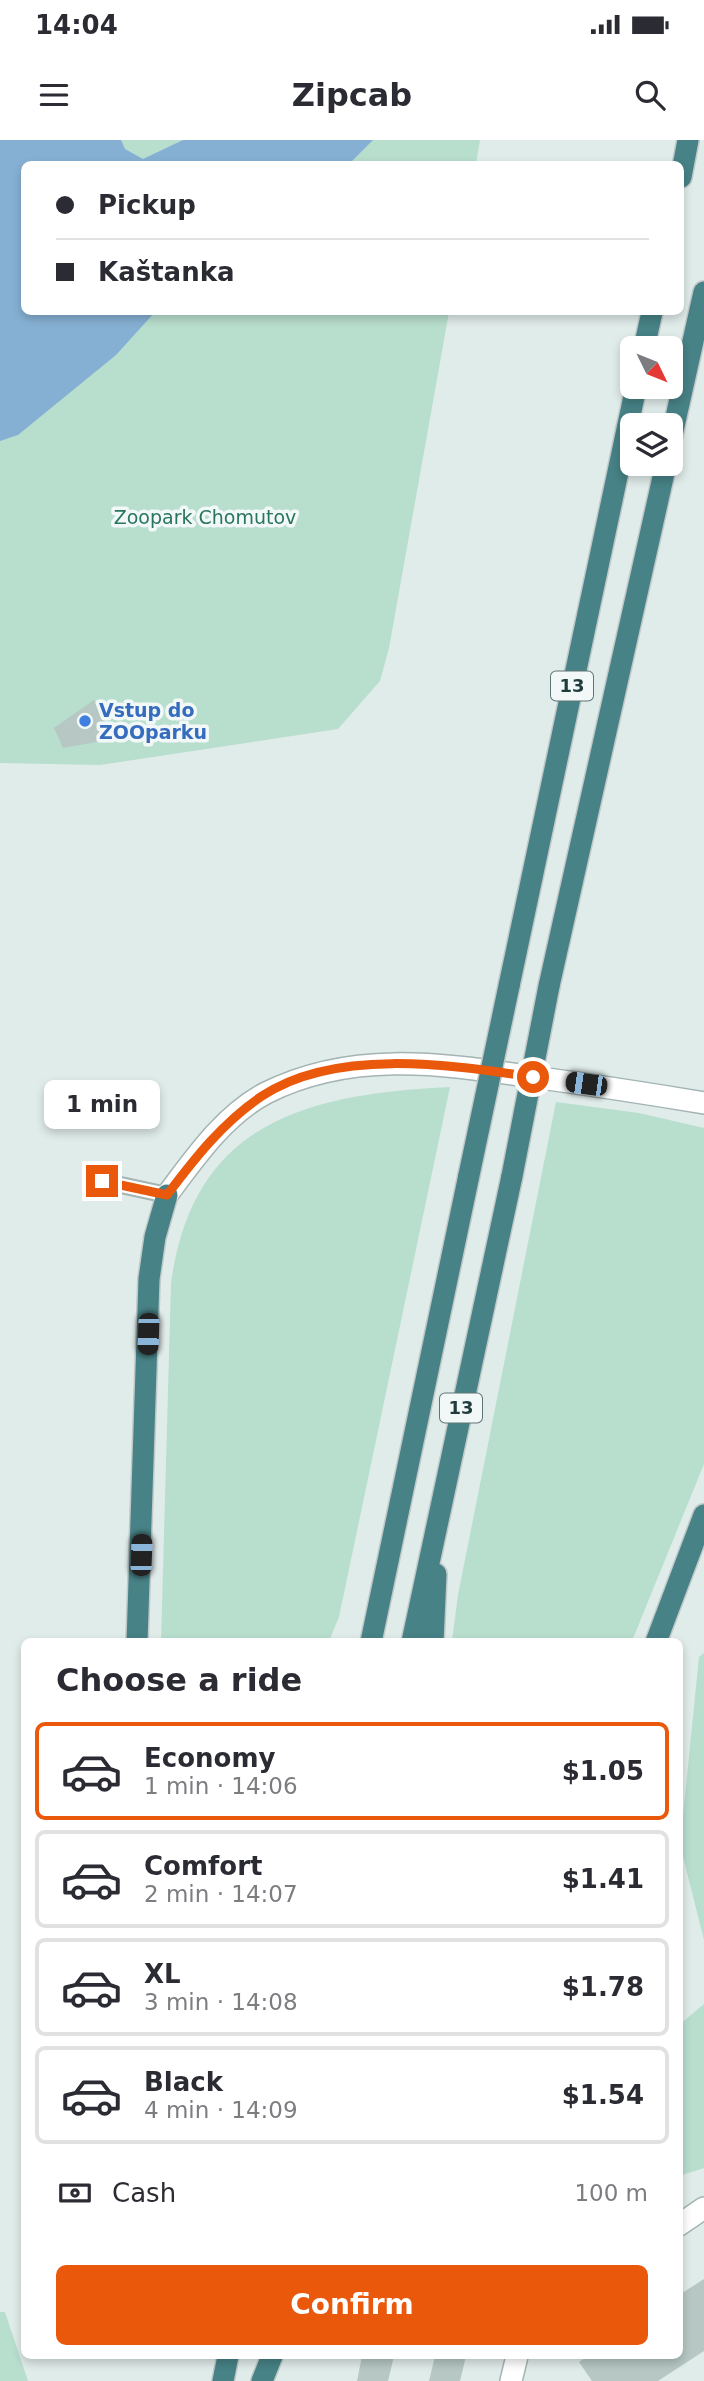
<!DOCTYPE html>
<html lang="en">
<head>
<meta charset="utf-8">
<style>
	:root { --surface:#fff; --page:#f7f7f7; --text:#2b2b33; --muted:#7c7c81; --line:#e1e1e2; --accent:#ea580c }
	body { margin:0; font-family:"DejaVu Sans",sans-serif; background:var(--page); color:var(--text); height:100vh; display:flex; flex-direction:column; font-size:26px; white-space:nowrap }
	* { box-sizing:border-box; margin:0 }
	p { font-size:23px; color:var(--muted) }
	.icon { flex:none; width:38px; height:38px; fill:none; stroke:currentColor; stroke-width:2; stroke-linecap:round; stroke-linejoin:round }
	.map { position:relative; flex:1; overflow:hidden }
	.panel { position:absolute; left:21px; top:1498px; width:662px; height:721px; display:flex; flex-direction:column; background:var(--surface); border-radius:10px; box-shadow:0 4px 10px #0003 }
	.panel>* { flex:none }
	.hud { position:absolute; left:21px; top:21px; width:663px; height:154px; border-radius:10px; box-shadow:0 4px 10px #0003; display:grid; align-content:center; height:154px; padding:0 35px; background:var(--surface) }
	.needle { width:46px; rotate:133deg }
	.controls { position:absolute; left:620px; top:196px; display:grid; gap:14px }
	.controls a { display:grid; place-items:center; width:63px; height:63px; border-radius:10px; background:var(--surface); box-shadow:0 4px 10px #0003; font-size:35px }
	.end { position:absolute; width:32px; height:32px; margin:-16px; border:9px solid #ea580c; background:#fff; box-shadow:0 0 0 4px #fff }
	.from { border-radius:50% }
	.bubble { position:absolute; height:49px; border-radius:10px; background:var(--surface); box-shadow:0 4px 10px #0003; font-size:23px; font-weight:600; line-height:49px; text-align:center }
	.car { position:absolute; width:21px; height:42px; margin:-21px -10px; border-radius:9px; box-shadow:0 0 5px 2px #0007; background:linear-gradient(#222 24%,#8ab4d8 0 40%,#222 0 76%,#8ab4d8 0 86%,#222 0) }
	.hud b { display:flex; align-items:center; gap:24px; height:66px; font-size:26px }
	.hud b+b { border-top:2px solid var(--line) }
	.hud i { width:18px; height:18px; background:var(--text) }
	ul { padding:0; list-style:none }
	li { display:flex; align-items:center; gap:21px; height:98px; margin:0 14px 10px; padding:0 21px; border:4px solid var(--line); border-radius:10px }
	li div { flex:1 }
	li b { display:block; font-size:26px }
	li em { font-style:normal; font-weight:600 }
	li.active { border-color:var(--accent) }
	li>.icon { width:63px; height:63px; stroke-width:1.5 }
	h2 { padding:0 35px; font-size:32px; line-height:84px }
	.pay { display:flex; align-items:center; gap:18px; height:77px; padding:0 35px; font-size:26px }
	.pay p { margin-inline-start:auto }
	.primary-button { display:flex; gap:14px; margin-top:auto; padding:14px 35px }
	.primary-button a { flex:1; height:80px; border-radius:10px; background:var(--accent); color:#fff; font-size:28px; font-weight:600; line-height:80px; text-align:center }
	.status { display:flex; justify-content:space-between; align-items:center; height:49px; padding:0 35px; background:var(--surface); direction:ltr }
	.status svg { height:19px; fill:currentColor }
	header { display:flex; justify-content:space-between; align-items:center; height:91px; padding:0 35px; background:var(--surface); font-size:32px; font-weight:600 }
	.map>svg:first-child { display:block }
	.green { fill:#b8dece }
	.water { fill:#86b0d3 }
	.building { fill:#b6c7c4 }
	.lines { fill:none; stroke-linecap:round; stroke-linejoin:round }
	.service-casing { stroke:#a3b4b3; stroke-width:18 }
	.minor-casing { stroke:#a3b4b3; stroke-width:24 }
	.tertiary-casing { stroke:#a3b4b3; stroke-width:24 }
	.trunk-casing { stroke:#c1c8c9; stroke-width:24 }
	.service { stroke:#fff; stroke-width:14 }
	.minor { stroke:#fff; stroke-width:21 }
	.tertiary { stroke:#fff; stroke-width:21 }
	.trunk { stroke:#478286; stroke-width:21 }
	.trunk-bridge-casing { stroke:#c1c8c9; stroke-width:24; stroke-linecap:butt }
	.trunk-bridge { stroke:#478286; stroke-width:21 }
	.route { stroke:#ea580c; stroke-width:9 }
	.shop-dot { fill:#3f7fe0; stroke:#f1f8f7; stroke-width:2.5 }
	.labels { text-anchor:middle; stroke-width:7; stroke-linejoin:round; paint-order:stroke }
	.shield { fill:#f1f8f7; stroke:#5f7475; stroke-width:2 }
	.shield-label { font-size:18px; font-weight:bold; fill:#203c3d }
	.park-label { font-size:19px; fill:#29755d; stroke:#f1f8f7 }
	.shop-label { font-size:19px; font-weight:bold; fill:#366cbe; stroke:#f1f8f7; text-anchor:start }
</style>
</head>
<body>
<div class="status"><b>14:04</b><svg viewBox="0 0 49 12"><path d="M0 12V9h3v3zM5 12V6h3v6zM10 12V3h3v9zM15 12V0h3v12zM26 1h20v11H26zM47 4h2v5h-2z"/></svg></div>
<header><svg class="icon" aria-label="menu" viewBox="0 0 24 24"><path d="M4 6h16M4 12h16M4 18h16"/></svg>Zipcab<svg class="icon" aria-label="search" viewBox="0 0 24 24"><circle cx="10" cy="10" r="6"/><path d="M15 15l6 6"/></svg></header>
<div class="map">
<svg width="704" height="2241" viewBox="0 0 704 2241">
	<rect width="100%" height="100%" fill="#e0ecea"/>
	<g class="green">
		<polygon points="0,0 480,0 476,24 24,24 24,172 449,172 389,508 380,541 338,589 100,625 0,623"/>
		<path d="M450 947 339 1477 329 1501H161L171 1143C193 981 308 954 450 947Z"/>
		<polygon points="556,962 639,973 704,988 704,1324 632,1501 452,1501 458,1455"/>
		<polygon points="704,1513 704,1800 680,1705 699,1517"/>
		<polygon points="704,1864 704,2028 679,2036 679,1885"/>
		<polygon points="0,2172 5,2172 28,2241 0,2241"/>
	</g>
	<polygon class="water" points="0,0 121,0 125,9 143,19 183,0 373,0 349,24 24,24 24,172 155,172 116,215 18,295 0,301"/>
	<g class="building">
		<polygon points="94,560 113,599 63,608 54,588"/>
		<polygon points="704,2139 704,2211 658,2241 592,2241 579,2222 588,2216 679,2216 679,2155"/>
		<polygon points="362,2216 394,2216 388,2241 357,2241"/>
		<polygon points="435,2216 466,2216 460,2241 429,2241"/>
	</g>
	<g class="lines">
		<defs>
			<polyline id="service" points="102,1041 167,1055"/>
			<g id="minor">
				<polyline points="679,2085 704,2068"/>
				<polyline points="511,2241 517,2216"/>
			</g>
			<path id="tertiary" d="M167 1055C194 1019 224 975 266 953 350 911 437 923 526 936 585 944 645 953 704 963"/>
			<g id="trunk">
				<polyline points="681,37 688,0"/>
				<polyline points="644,208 652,172"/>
				<polyline points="670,304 704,152"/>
				<polyline points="509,846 636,247"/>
				<polyline points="549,846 666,324"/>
				<polyline points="137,1502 149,1139 155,1097 167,1055"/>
				<polyline points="371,1502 469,1035"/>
				<polyline points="412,1502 512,1036"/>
				<polyline points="433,1502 436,1434"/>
				<polyline points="656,1502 704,1375"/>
				<polyline points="223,2241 228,2216"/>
				<polyline points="262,2241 272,2216"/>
			</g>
		</defs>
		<use href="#service" class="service-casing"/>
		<use href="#minor" class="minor-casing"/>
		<use href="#tertiary" class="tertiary-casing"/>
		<use href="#trunk" class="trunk-casing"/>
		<use href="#service" class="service"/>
		<use href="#minor" class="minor"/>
		<use href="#tertiary" class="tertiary"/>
		<use href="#trunk" class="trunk"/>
		<defs>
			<g id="trunk-bridge">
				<polyline points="469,1035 509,846"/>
				<polyline points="512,1036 549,846"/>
			</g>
		</defs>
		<use href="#trunk-bridge" class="trunk-bridge-casing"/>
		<use href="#trunk-bridge" class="trunk-bridge"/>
	</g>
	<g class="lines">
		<path class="route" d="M102 1041 167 1055C195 1018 223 982 262 956 336 907 451 925 533 937"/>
	</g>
	<circle class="shop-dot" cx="85" cy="581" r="7"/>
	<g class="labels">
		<g class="shield">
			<rect x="551" y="531.5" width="42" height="29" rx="5"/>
			<rect x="440" y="1253.5" width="42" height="29" rx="5"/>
		</g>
		<g class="shield-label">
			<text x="572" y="552">13</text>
			<text x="461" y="1274">13</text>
		</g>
		<g class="park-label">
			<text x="205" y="384">Zoopark Chomutov</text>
		</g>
		<g class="shop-label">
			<text x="99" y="577">Vstup do<tspan x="99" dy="22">ZOOparku</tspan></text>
		</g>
	</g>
</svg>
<div class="controls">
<a><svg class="needle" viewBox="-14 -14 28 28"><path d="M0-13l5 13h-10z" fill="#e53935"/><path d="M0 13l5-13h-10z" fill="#7c7c81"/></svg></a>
<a><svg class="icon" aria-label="layers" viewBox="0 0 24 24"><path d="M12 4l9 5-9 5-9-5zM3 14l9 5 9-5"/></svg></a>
</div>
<i class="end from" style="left:533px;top:937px"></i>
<i class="end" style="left:102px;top:1041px"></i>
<div class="bubble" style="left:44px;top:940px;width:116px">1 min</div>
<i class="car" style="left:586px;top:944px;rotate:278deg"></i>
<i class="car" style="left:148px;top:1194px;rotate:182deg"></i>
<i class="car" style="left:141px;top:1415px;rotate:2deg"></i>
<div class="hud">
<b><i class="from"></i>Pickup</b>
<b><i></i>Kaštanka</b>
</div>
<section class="panel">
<h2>Choose a ride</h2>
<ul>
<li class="active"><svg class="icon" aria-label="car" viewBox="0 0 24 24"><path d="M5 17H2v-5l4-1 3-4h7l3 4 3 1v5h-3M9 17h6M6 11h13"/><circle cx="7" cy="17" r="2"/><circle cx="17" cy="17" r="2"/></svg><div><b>Economy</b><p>1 min · 14:06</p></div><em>$1.05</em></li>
<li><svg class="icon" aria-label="car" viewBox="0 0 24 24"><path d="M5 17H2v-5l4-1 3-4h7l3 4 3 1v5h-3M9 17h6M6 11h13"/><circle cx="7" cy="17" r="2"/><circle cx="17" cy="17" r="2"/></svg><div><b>Comfort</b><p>2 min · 14:07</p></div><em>$1.41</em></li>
<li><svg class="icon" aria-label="car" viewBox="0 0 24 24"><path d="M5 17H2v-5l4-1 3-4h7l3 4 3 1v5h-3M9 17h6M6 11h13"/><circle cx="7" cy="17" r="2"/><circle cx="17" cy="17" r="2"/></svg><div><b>XL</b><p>3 min · 14:08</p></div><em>$1.78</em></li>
<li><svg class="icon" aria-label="car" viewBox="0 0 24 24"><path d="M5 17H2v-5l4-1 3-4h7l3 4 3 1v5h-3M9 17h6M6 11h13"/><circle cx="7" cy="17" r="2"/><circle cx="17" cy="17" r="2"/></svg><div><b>Black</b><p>4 min · 14:09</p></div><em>$1.54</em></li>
</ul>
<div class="pay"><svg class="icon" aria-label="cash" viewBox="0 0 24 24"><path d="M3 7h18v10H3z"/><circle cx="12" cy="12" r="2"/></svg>Cash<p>100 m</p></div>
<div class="primary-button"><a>Confirm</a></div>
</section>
</div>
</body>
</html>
